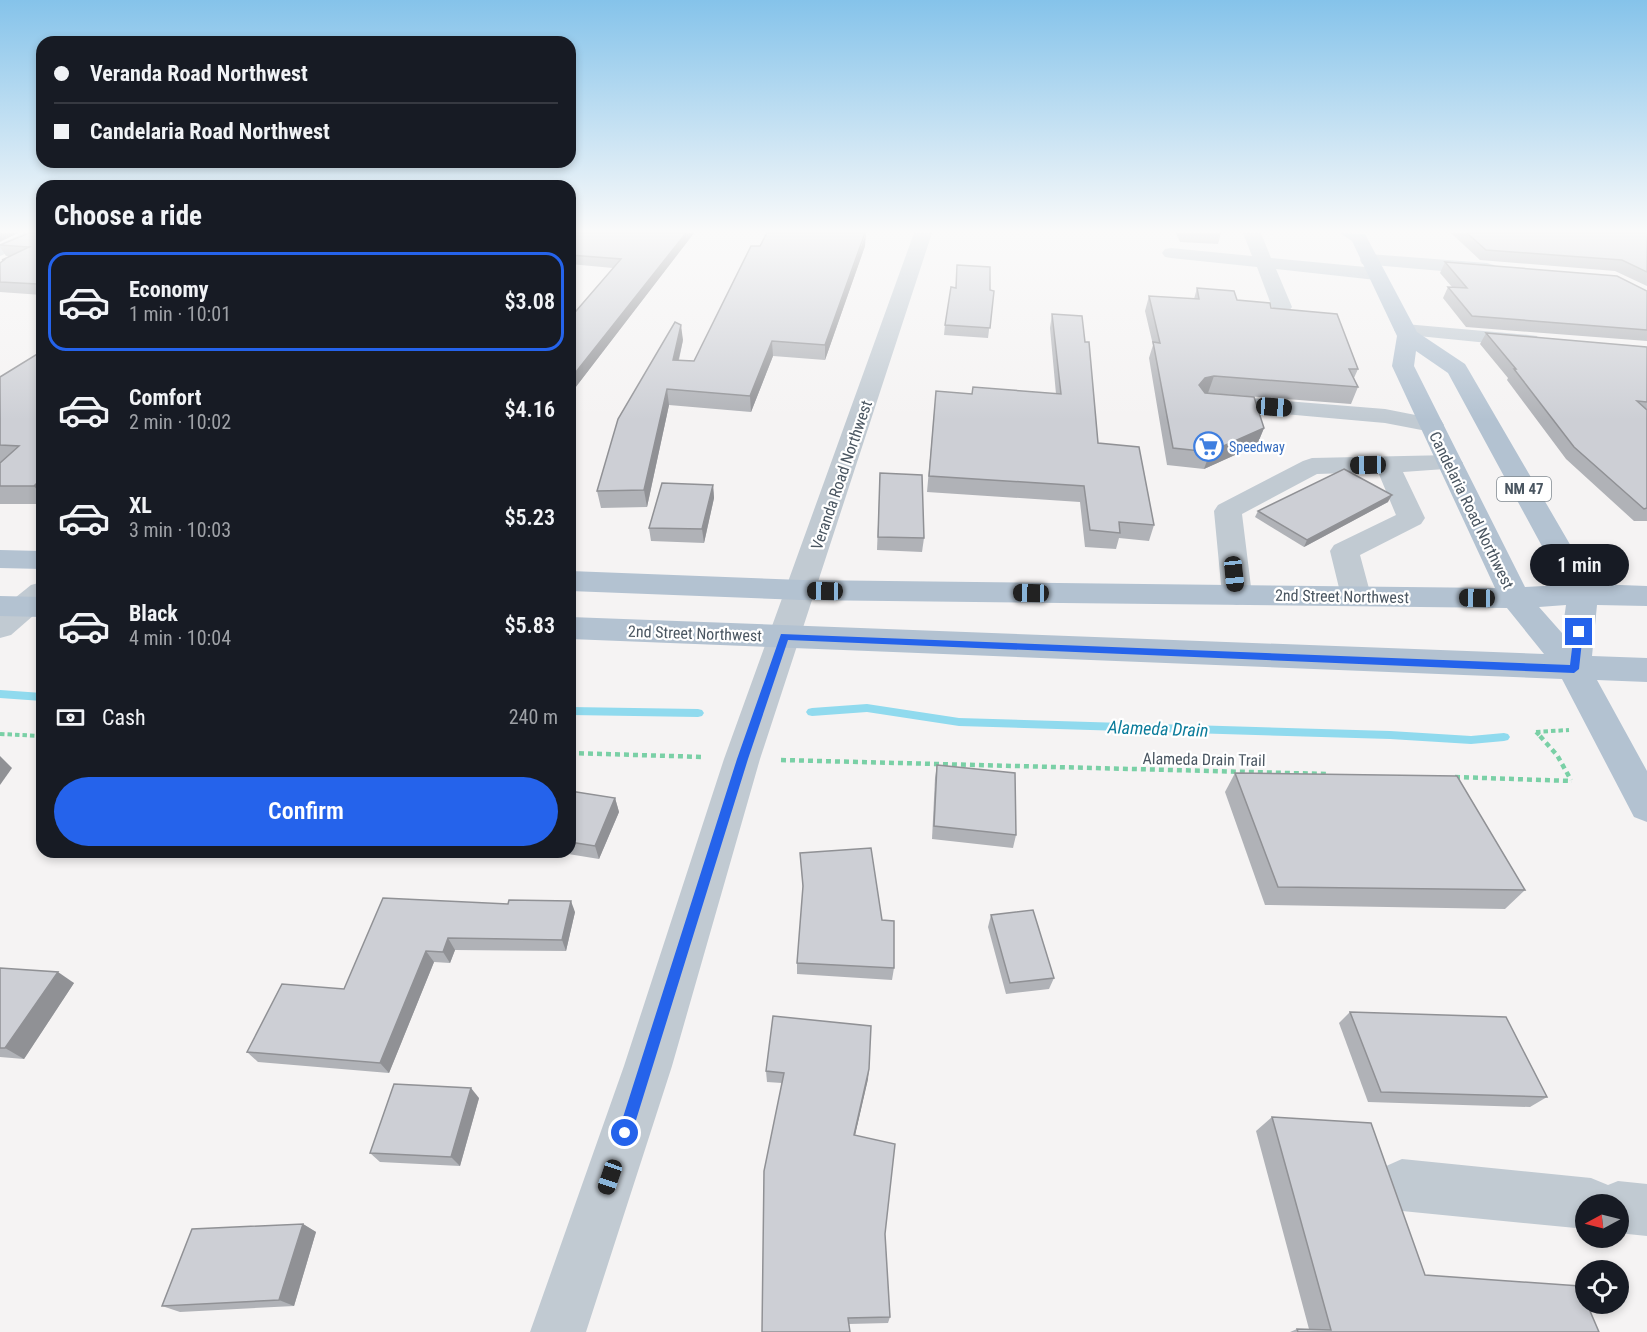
<!DOCTYPE html>
<html lang="en">
<head>
<meta charset="utf-8">
<style>
	:root { --surface:#171b24; --page:#20242c; --text:#f1f3f6; --muted:#9ea1a6; --line:#363941; --accent:#2563eb }
	body { margin:0; font-family:"Roboto Condensed",sans-serif; background:var(--page); color:var(--text); height:100vh; display:flex; flex-direction:column; font-size:22px; white-space:nowrap }
	* { box-sizing:border-box; margin:0 }
	p { font-size:20px; color:var(--muted) }
	.icon { flex:none; width:33px; height:33px; fill:none; stroke:currentColor; stroke-width:2; stroke-linecap:round; stroke-linejoin:round }
	.map { position:relative; flex:1; overflow:hidden }
	.sheet { position:absolute; left:36px; top:180px; width:540px; height:678px; display:flex; flex-direction:column; background:var(--surface); border-radius:18px; box-shadow:0 3px 9px #0003 }
	.sheet>* { flex:none }
	.hud { position:absolute; left:36px; top:36px; width:540px; height:132px; border-radius:18px; box-shadow:0 3px 9px #0003; display:grid; align-content:center; height:132px; padding:0 18px; background:var(--surface) }
	.needle { width:39px; rotate:263deg }
	.buttons { position:absolute; left:1575px; top:1194px; display:grid; gap:12px }
	.buttons a { display:grid; place-items:center; width:54px; height:54px; border-radius:50%; background:var(--surface); box-shadow:0 3px 9px #0003; font-size:30px }
	.end { position:absolute; width:27px; height:27px; margin:-14px; border:8px solid #2563eb; background:#fff; box-shadow:0 0 0 3px #fff }
	.from { border-radius:50% }
	.bubble { position:absolute; height:42px; border-radius:21px; background:var(--surface); box-shadow:0 3px 9px #0003; font-size:20px; font-weight:600; line-height:42px; text-align:center }
	.car { position:absolute; width:18px; height:36px; margin:-18px -9px; border-radius:8px; box-shadow:0 0 4px 2px #0007; background:linear-gradient(#222 24%,#8ab4d8 0 40%,#222 0 76%,#8ab4d8 0 86%,#222 0) }
	.hud b { display:flex; align-items:center; gap:21px; height:57px; font-size:22px }
	.hud b+b { border-top:2px solid var(--line) }
	.hud i { width:15px; height:15px; background:var(--text) }
	ul { padding:0; list-style:none }
	li { display:flex; align-items:center; gap:18px; height:99px; margin:0 12px 9px; padding:0 6px; border:3px solid transparent; border-radius:18px }
	li div { flex:1 }
	li b { display:block; font-size:22px }
	li em { font-style:normal; font-weight:600 }
	li.current { border-color:var(--accent) }
	li>.icon { width:54px; height:54px; stroke-width:1.5 }
	h2 { padding:0 18px; font-size:27px; line-height:72px }
	.pay { display:flex; align-items:center; gap:15px; height:66px; padding:0 18px; font-size:22px }
	.pay p { margin-inline-start:auto }
	.button { display:flex; gap:12px; margin-top:auto; padding:12px 18px }
	.button a { flex:1; height:69px; border-radius:36px; background:var(--accent); color:#fff; font-size:24px; font-weight:600; line-height:69px; text-align:center }
	.map>svg:first-child { display:block }
	.lines { fill:none; stroke-linecap:round; stroke-linejoin:round }
	.stream { fill:#90daee; fill-rule:evenodd }
	.path-far1 { stroke:#7ad0a6; stroke-width:4; stroke-dasharray:4.5 3; stroke-linecap:butt }
	.path { stroke:#7ad0a6; stroke-width:4.5; stroke-dasharray:5 4; stroke-linecap:butt }
	.minor { fill:#c1cad2; fill-rule:evenodd }
	.major { fill:#b3c2d1; fill-rule:evenodd }
	.wall { fill:#b0b2b7 }
	.shaded-wall { fill:#909195 }
	.building { fill:#cdcfd5; stroke:#909195; stroke-width:1.5 }
	.route { fill:#2563eb }
	.labels { text-anchor:middle; stroke-width:4.5; stroke-linejoin:round; paint-order:stroke }
	.far-shop-label { font-size:14px; fill:#366cbe; stroke:#fff; text-anchor:start }
	.shield { fill:#fff; stroke:#808990; stroke-width:1.5 }
	.shield-label { font-size:15px; font-weight:bold; fill:#4a5661 }
	.street-label { font-size:16px; fill:#4a5661; stroke:#fff }
	.water-label { font-size:18px; font-style:italic; fill:#0c7c9b; stroke:#fff }
</style>
</head>
<body>
<div class="map">
<svg width="1647" height="1332" viewBox="0 0 1647 1332">
	<rect width="100%" height="100%" fill="#f5f3f3"/>
	<g class="lines">
		<g class="stream">
			<polygon points="0,690 42,693 42,701 0,698"/>
			<polygon points="867,704 959,718 1390,731 1471,736 1504,733 1508,734 1510,737 1508,740 1504,741 1471,744 1390,739 959,726 867,712 812,716 808,715 806,712 808,709 812,708"/>
			<polygon points="570,707 698,709 702,710 704,713 702,716 698,717 570,715"/>
		</g>
		<g class="path-far1">
			<polyline points="1536,732 1569,730"/>
			<polyline points="1536,732 1541,737"/>
			<polyline points="0,734 42,736"/>
		</g>
		<g class="path">
			<polyline points="39,736 42,736"/>
			<polyline points="1540,736 1557,755 1571,780"/>
			<polyline points="570,753 704,757"/>
			<polyline points="781,760 1328,774"/>
			<polyline points="1455,777 1572,781"/>
		</g>
		<g class="minor">
			<polygon points="24,233 42,233 42,238 0,256 0,244"/>
			<polygon points="914,233 932,233 760,759 672,1066 586,1332 530,1332 624,1066 724,759"/>
			<polygon points="1243,233 1261,233 1271,258 1376,268 1383,270 1386,274 1383,278 1376,280 1276,269 1292,307 1289,311 1275,311 1272,307 1257,267 1171,258 1165,257 1162,253 1165,249 1171,248 1252,256"/>
			<polygon points="1369,254 1487,263 1494,265 1496,269 1494,273 1487,275 1362,264 1360,260 1362,256"/>
			<polygon points="1405,324 1529,335 1537,336 1540,341 1537,346 1529,347 1398,334 1394,330 1398,326"/>
			<polygon points="1213,395 1385,409 1441,420 1444,425 1441,430 1432,432 1385,423 1205,407 1201,402 1205,397"/>
			<polygon points="1450,455 1459,458 1463,463 1459,468 1403,472 1425,518 1421,524 1360,555 1371,596 1367,603 1356,606 1345,603 1341,596 1330,551 1334,545 1396,515 1378,472 1317,474 1242,514 1252,595 1248,602 1237,605 1226,602 1222,595 1214,511 1218,505 1303,461 1312,458"/>
			<polygon points="42,582 42,608 11,635 0,638 0,610 31,585"/>
			<polygon points="1402,1159 1591,1178 1608,1185 1618,1181 1647,1184 1647,1236 1618,1233 1618,1204 1586,1204 1586,1229 1402,1211 1384,1203 1376,1185 1384,1167"/>
		</g>
		<g class="major">
			<path d="M1340 233 1365 234 1417 332 1465 364 1468 369 1593 584 1647 586V606L1597 605 1592 656 1647 658V682L1597 680 1647 771V822L1634 817 1562 679 570 639V617L1544 654 1507 608 802 600 570 591V571L802 580 1495 588 1392 366 1397 336 1352 241ZM1416 351 1448 373 1563 585 1525 587 1414 366ZM1566 605 1562 633 1539 607Z"/>
			<polygon points="0,550 42,551 42,569 0,568"/>
			<polygon points="0,596 42,597 42,617 0,616"/>
		</g>
	</g>
	<g class="wall">
		<polygon points="42,233 42,295 0,292 0,263 10,256 6,256 0,247 0,245"/>
		<polygon points="570,233 694,233 575,388 570,387 570,318 613,268 570,264"/>
		<polygon points="1176,233 1221,233 1218,244 1180,242"/>
		<polygon points="1451,233 1647,233 1647,286 1615,271 1480,260"/>
		<polygon points="760,246 865,246 825,360 773,356 751,412 669,405 647,507 601,508 597,491 683,340 679,360 694,361"/>
		<polygon points="1445,262 1647,291 1647,341 1466,327 1443,298 1448,287 1452,287 1440,273"/>
		<polygon points="1197,288 1237,300 1271,308 1358,369 1354,378 1358,387 1351,404 1208,393 1264,428 1257,445 1204,469 1167,465 1149,358 1153,345 1145,311 1149,296 1194,299"/>
		<polygon points="990,290 994,291 988,338 944,335 945,325"/>
		<polygon points="1052,314 1085,342 1098,443 1154,525 1149,541 1119,538 1116,549 1085,547 1080,502 927,492 936,391 972,394 1056,394 1050,328"/>
		<polygon points="1486,333 1647,347 1647,521 1634,521 1566,459 1507,380 1508,378 1480,344"/>
		<polygon points="42,351 42,504 0,504 0,463 1,462 0,462 0,377"/>
		<polygon points="880,473 924,538 922,552 877,550"/>
		<polygon points="713,485 714,498 704,543 651,541 649,528"/>
		<polygon points="1388,502 1304,547 1255,517 1258,511"/>
		<polygon points="937,765 1016,835 1013,848 932,839 935,778"/>
		<polygon points="1235,773 1525,890 1505,909 1265,905 1225,792"/>
		<polygon points="570,791 615,798 619,812 599,859 556,852 570,852"/>
		<polygon points="800,853 882,920 894,968 892,980 797,974 797,963 803,890"/>
		<polygon points="508,904 575,912 566,951 455,950 450,963 434,962 389,1073 258,1062 247,1052 344,989"/>
		<polygon points="991,915 1054,978 1049,989 1006,994 988,927"/>
		<polygon points="0,968 74,983 24,1059 0,1057"/>
		<polygon points="1350,1012 1547,1097 1530,1107 1368,1102 1339,1023"/>
		<polygon points="766,1071 868,1079 855,1135 885,1234 890,1317 888,1323 849,1324 782,1083 767,1082"/>
		<polygon points="479,1098 460,1166 380,1162 370,1153"/>
		<polygon points="1272,1117 1425,1275 1599,1332 1290,1332 1297,1329 1309,1329 1256,1131"/>
		<polygon points="303,1224 316,1232 294,1306 180,1312 162,1306"/>
	</g>
	<g class="shaded-wall">
		<polygon points="0,233 18,233 0,242"/>
		<polygon points="686,233 694,233 575,388 572,377"/>
		<polygon points="866,233 865,246 825,360 825,345"/>
		<polygon points="42,282 42,291 38,284"/>
		<polygon points="681,325 683,340 675,375 673,360"/>
		<polygon points="772,341 773,356 751,412 750,396"/>
		<polygon points="1214,376 1208,393 1199,395 1199,385 1205,378"/>
		<polygon points="667,389 669,405 647,507 644,490"/>
		<polygon points="1264,428 1257,445 1204,469 1210,452"/>
		<polygon points="42,478 42,496 34,486"/>
		<polygon points="713,485 714,498 704,543 702,529"/>
		<polygon points="1392,495 1388,502 1304,547 1307,540"/>
		<polygon points="0,756 12,768 0,785"/>
		<polygon points="615,798 619,812 599,859 595,846"/>
		<polygon points="571,901 575,912 566,951 562,940"/>
		<polygon points="448,938 455,950 450,963 443,952"/>
		<polygon points="426,951 434,962 389,1073 380,1063"/>
		<polygon points="58,972 74,983 24,1059 5,1048"/>
		<polygon points="869,1069 868,1079 853,1144 854,1135"/>
		<polygon points="471,1088 479,1098 460,1166 451,1157"/>
		<polygon points="303,1224 316,1232 294,1306 279,1300"/>
	</g>
	<g class="building">
		<polygon points="29,233 42,233 42,282 38,284 0,282 0,263 4,260 2,260 29,247 0,245"/>
		<polygon points="570,233 686,233 572,377 570,377 570,318 621,259 570,255"/>
		<polygon points="767,233 865,233 825,345 772,341 750,396 667,389 644,490 597,491 618,419 675,322 681,325 673,360 694,361 751,246 760,246"/>
		<polygon points="1467,233 1647,233 1647,272 1622,260 1486,250"/>
		<polygon points="1445,262 1617,276 1647,291 1647,330 1472,316 1448,287 1467,288"/>
		<polygon points="957,265 990,267 990,290 994,291 990,328 945,325 951,287 956,288"/>
		<polygon points="1197,288 1234,291 1237,300 1270,303 1271,308 1337,314 1358,369 1349,369 1358,387 1214,376 1205,378 1199,385 1205,393 1254,397 1264,428 1210,452 1173,448 1153,342 1160,343 1149,296 1199,299"/>
		<polygon points="1052,314 1082,316 1085,342 1089,342 1098,443 1139,447 1154,525 1119,522 1120,533 1090,530 1084,486 929,476 936,391 972,394 973,387 1061,394"/>
		<polygon points="1486,333 1647,347 1647,402 1637,401 1647,410 1647,508 1644,509 1574,447 1514,369 1516,369"/>
		<polygon points="42,351 42,478 34,486 0,486 0,463 19,446 0,445 0,377"/>
		<polygon points="1344,469 1392,495 1307,540 1258,511"/>
		<polygon points="880,473 922,475 924,538 878,537"/>
		<polygon points="662,483 713,485 702,529 649,528"/>
		<polygon points="937,765 1015,773 1016,835 934,826"/>
		<polygon points="1235,773 1457,776 1525,890 1278,887"/>
		<polygon points="570,791 615,798 595,846 570,842"/>
		<polygon points="871,848 882,920 894,921 894,968 797,963 803,886 800,853"/>
		<polygon points="383,898 508,904 509,900 571,901 562,940 448,938 443,952 426,951 380,1063 247,1052 282,984 344,989"/>
		<polygon points="1033,910 1054,978 1010,983 991,915"/>
		<polygon points="0,968 58,972 5,1048 0,1048"/>
		<polygon points="1350,1012 1506,1017 1547,1097 1381,1092"/>
		<polygon points="773,1016 871,1026 869,1069 854,1135 895,1144 885,1234 890,1317 848,1318 850,1332 762,1332 764,1171 784,1073 766,1071"/>
		<polygon points="394,1084 471,1088 451,1157 370,1153"/>
		<polygon points="1272,1117 1371,1123 1425,1275 1580,1286 1586,1300 1586,1304 1587,1304 1599,1332 1298,1332 1297,1329 1331,1330"/>
		<polygon points="303,1224 279,1300 162,1306 192,1229"/>
	</g>
	<linearGradient id="sky" x2="0" y2="1"><stop stop-color="#85c3ea"/><stop offset="0.55" stop-color="#fafafa"/><stop offset="1" stop-color="#fafafa" stop-opacity="0"/></linearGradient>
	<rect width="1647" height="420" fill="url(#sky)"/>
	<polygon class="route" points="1579,628 1583,632 1579,669 1574,673 788,640 748,759 632,1133 630,1138 625,1140 620,1138 618,1133 737,759 781,634 1570,665 1574,632"/>
	<defs>
		<symbol id="supermarket-ring" viewBox="-11 -11 22 22"><circle r="9.5" fill="#fff" stroke="#3f7fe0" stroke-width="1.5"/><path d="M-6-5.5h2.5l.6 2H6L4.5 2H-2.5L-4.4-4H-6ZM-1.5 3.2a1.3 1.3 0 1 0 .1 0ZM3 3.2a1.3 1.3 0 1 0 .1 0Z" fill="#3f7fe0"/></symbol>
	</defs>
	<g fill-rule="evenodd">
		<use href="#supermarket-ring" x="1192" y="430" width="33" height="33"/>
	</g>
	<g class="labels">
		<g class="far-shop-label">
			<text x="1229" y="452">Speedway</text>
		</g>
		<rect class="shield" x="1497" y="477" width="54" height="24" rx="4.5"/>
		<g class="shield-label">
			<text x="1524" y="494">NM 47</text>
		</g>
		<g class="street-label">
			<text transform="translate(841 475) rotate(-71)" y="6">Veranda Road Northwest</text>
			<text transform="translate(1472 510) rotate(64)" y="6">Candelaria Road Northwest</text>
			<text transform="translate(1342 596) rotate(1)" y="6">2nd Street Northwest</text>
			<text transform="translate(695 633) rotate(2)" y="6">2nd Street Northwest</text>
			<text transform="translate(1204 759) rotate(1)" y="6">Alameda Drain Trail</text>
		</g>
		<g class="water-label">
			<text transform="translate(1158 729) rotate(2)" y="6">Alameda Drain</text>
		</g>
	</g>
</svg>
<div class="buttons">
<a><svg class="needle" viewBox="-14 -14 28 28"><path d="M0-13l5 13h-10z" fill="#e53935"/><path d="M0 13l5-13h-10z" fill="#9ea1a6"/></svg></a>
<a><svg class="icon" aria-label="locate" viewBox="0 0 24 24"><circle cx="12" cy="12" r="6"/><path d="M12 2v4M12 18v4M2 12h4M18 12h4"/></svg></a>
</div>
<i class="end from" style="left:625px;top:1133px"></i>
<i class="end" style="left:1579px;top:632px"></i>
<div class="bubble" style="left:1530px;top:544px;width:99px">1 min</div>
<i class="car" style="left:1274px;top:407px;rotate:94deg"></i>
<i class="car" style="left:1368px;top:465px;rotate:269deg"></i>
<i class="car" style="left:1234px;top:574px;rotate:174deg"></i>
<i class="car" style="left:825px;top:591px;rotate:271deg"></i>
<i class="car" style="left:1031px;top:593px;rotate:271deg"></i>
<i class="car" style="left:1477px;top:598px;rotate:271deg"></i>
<i class="car" style="left:610px;top:1177px;rotate:199deg"></i>
<div class="hud">
<b><i class="from"></i>Veranda Road Northwest</b>
<b><i></i>Candelaria Road Northwest</b>
</div>
<section class="sheet">
<h2>Choose a ride</h2>
<ul>
<li class="current"><svg class="icon" aria-label="car" viewBox="0 0 24 24"><path d="M5 17H2v-5l4-1 3-4h7l3 4 3 1v5h-3M9 17h6M6 11h13"/><circle cx="7" cy="17" r="2"/><circle cx="17" cy="17" r="2"/></svg><div><b>Economy</b><p>1 min · 10:01</p></div><em>$3.08</em></li>
<li><svg class="icon" aria-label="car" viewBox="0 0 24 24"><path d="M5 17H2v-5l4-1 3-4h7l3 4 3 1v5h-3M9 17h6M6 11h13"/><circle cx="7" cy="17" r="2"/><circle cx="17" cy="17" r="2"/></svg><div><b>Comfort</b><p>2 min · 10:02</p></div><em>$4.16</em></li>
<li><svg class="icon" aria-label="car" viewBox="0 0 24 24"><path d="M5 17H2v-5l4-1 3-4h7l3 4 3 1v5h-3M9 17h6M6 11h13"/><circle cx="7" cy="17" r="2"/><circle cx="17" cy="17" r="2"/></svg><div><b>XL</b><p>3 min · 10:03</p></div><em>$5.23</em></li>
<li><svg class="icon" aria-label="car" viewBox="0 0 24 24"><path d="M5 17H2v-5l4-1 3-4h7l3 4 3 1v5h-3M9 17h6M6 11h13"/><circle cx="7" cy="17" r="2"/><circle cx="17" cy="17" r="2"/></svg><div><b>Black</b><p>4 min · 10:04</p></div><em>$5.83</em></li>
</ul>
<div class="pay"><svg class="icon" aria-label="cash" viewBox="0 0 24 24"><path d="M3 7h18v10H3z"/><circle cx="12" cy="12" r="2"/></svg>Cash<p>240 m</p></div>
<div class="button"><a>Confirm</a></div>
</section>
</div>
</body>
</html>
